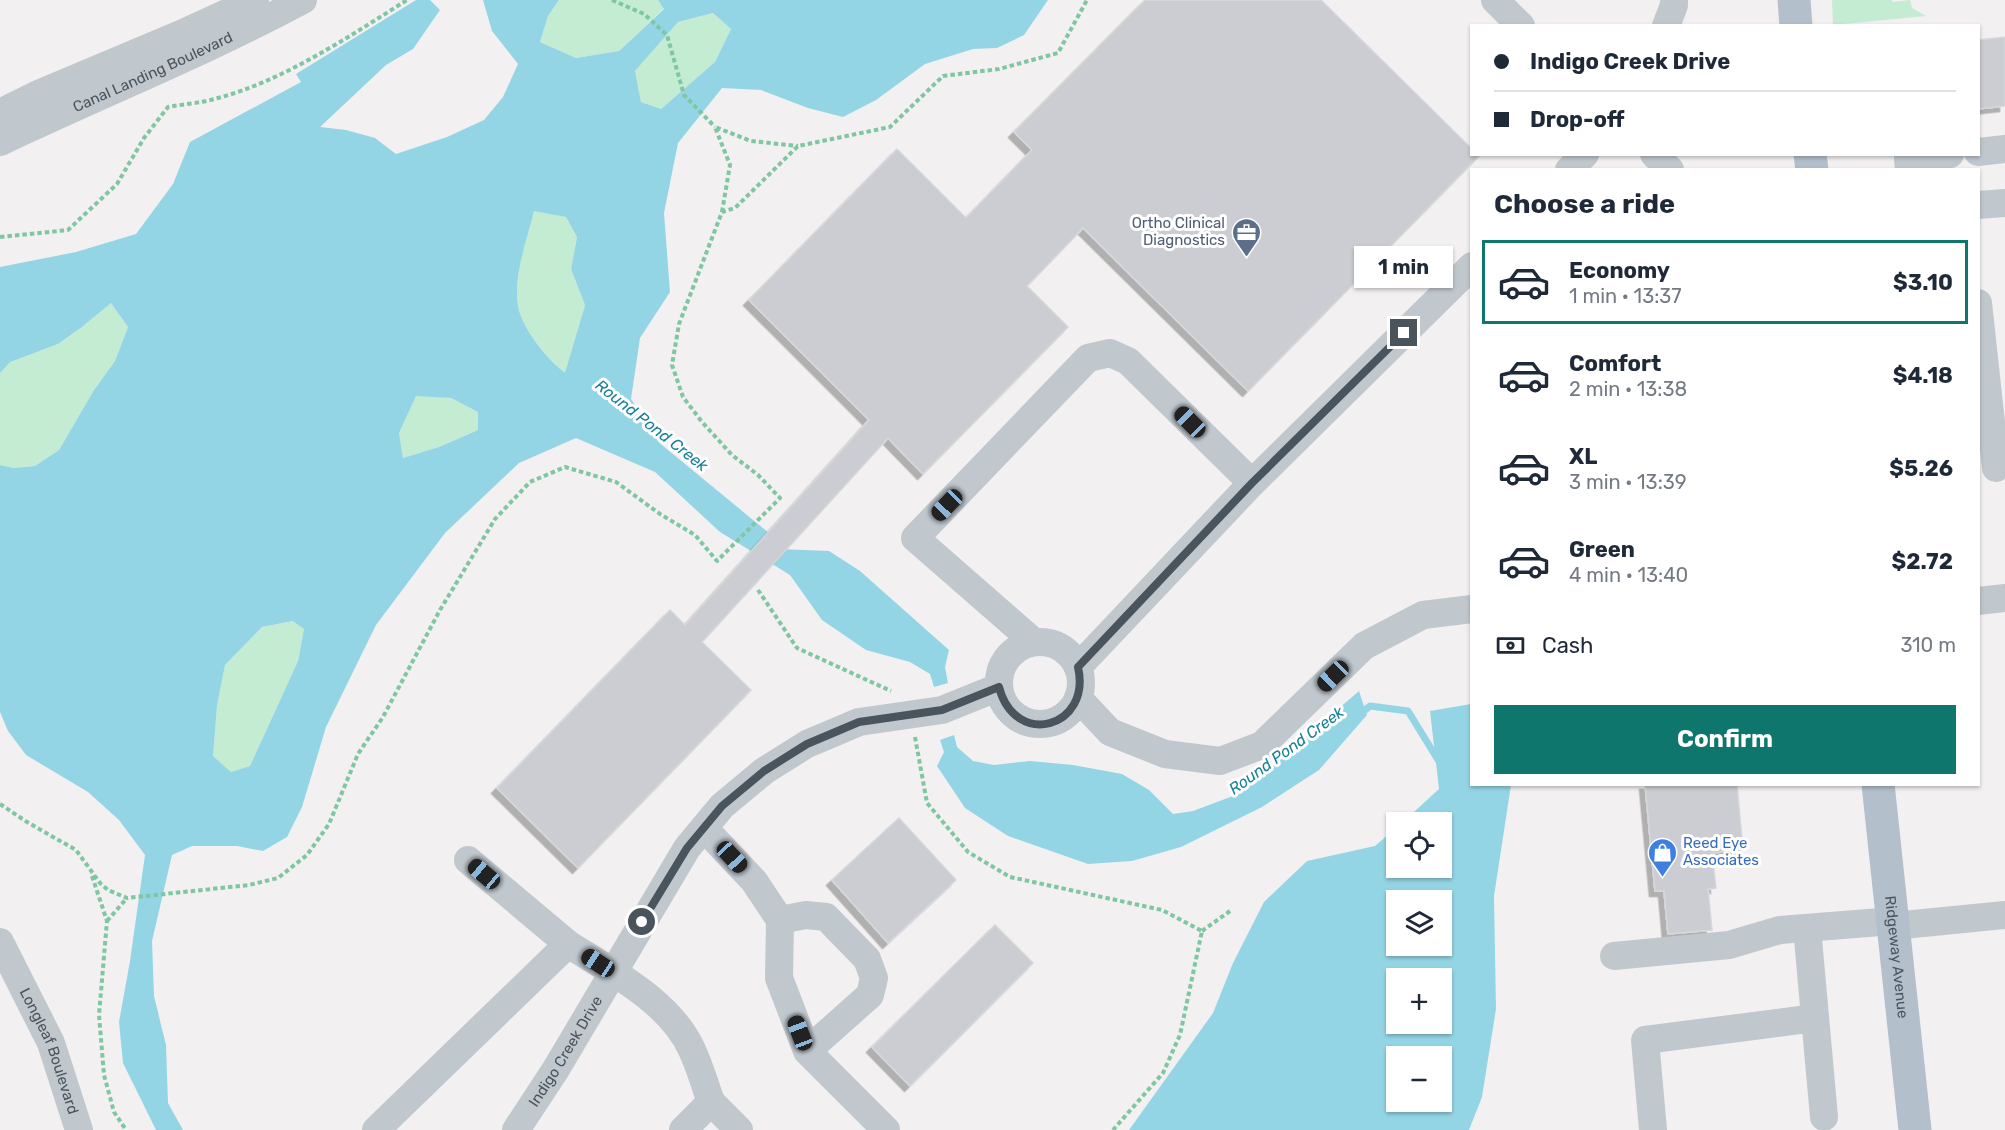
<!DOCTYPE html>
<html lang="en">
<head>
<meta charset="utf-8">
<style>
	:root { --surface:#fff; --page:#f6f6f7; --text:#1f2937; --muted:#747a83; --line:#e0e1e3; --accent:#0f766e }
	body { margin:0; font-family:Rubik,sans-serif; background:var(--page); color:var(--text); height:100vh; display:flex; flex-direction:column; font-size:22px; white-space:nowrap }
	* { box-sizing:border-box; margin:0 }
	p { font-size:20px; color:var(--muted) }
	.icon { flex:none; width:33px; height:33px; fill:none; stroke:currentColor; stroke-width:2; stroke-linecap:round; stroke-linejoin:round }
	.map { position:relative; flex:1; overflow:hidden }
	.details { position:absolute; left:1470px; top:168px; width:510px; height:618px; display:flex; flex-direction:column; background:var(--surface); border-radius:0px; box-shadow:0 2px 4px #0004 }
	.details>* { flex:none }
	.hud { position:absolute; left:1470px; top:24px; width:510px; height:132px; border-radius:0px; box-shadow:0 2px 4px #0004; display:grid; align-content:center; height:132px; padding:0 24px; background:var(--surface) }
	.buttons { position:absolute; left:1386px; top:812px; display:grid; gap:12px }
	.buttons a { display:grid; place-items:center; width:66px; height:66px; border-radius:0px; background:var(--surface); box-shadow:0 2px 4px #0004; font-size:30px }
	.end { position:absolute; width:27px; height:27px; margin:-14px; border:8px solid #4a545c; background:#fff; box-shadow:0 0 0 3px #fff }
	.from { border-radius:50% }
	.bubble { position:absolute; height:42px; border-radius:0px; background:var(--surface); box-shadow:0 2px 4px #0004; font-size:20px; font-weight:700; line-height:42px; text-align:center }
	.car { position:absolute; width:18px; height:36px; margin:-18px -9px; border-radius:8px; box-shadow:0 0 4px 2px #0007; background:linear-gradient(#222 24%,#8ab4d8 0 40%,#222 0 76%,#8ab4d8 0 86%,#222 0) }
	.hud b { display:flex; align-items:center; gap:21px; height:57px; font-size:22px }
	.hud b+b { border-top:2px solid var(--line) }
	.hud i { width:15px; height:15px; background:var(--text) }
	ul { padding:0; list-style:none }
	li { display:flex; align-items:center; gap:18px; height:84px; margin:0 12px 9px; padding:0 12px; border:3px solid transparent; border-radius:0px }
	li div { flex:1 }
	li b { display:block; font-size:22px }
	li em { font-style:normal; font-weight:700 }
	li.on { border-color:var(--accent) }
	li>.icon { width:54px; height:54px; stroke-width:1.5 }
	h2 { padding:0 24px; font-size:27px; line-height:72px }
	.pay { display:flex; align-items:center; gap:15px; height:66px; padding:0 24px; font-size:22px }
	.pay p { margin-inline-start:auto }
	.primary-button { display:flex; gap:12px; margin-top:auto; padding:12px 24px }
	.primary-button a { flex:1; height:69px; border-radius:0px; background:var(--accent); color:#fff; font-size:24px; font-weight:700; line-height:69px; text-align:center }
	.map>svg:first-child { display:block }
	.green { fill:#c3ecd2 }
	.water { fill:#94d5e5; fill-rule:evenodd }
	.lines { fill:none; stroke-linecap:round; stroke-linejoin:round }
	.stream { stroke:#94d5e5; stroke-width:7 }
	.building { fill:#cbcdd2; stroke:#d5d7db; stroke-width:1.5; filter:url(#shadow) }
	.path { stroke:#7ec7a2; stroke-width:4; stroke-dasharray:4.5 3; stroke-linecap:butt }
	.minor { stroke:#c0c8ce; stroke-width:28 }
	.major { stroke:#b3c0cc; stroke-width:33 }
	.route { stroke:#4a545c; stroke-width:8 }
	.labels { text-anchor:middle; stroke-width:6; stroke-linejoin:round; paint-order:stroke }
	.street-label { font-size:15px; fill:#4a545c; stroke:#fff }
	.service-label { font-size:15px; fill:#4e5e75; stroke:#fff; text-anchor:end }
	.shop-label { font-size:15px; fill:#366cbe; stroke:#fff; text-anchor:start }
	.water-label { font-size:16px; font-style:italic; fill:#198099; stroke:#fff }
</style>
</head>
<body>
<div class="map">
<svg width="2005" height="1130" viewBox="0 0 2005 1130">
	<defs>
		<filter id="shadow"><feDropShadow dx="-5.5" dy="5.5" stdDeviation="0" flood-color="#0004"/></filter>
	</defs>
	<rect width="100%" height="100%" fill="#f2f0f1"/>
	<g class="green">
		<polygon points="559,0 658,0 664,8 619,51 576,58 540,42 548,16"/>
		<polygon points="1832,0 1892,0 1893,2 1910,0 1912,8 1926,16 1833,25"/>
		<polygon points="713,13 731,29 715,62 661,109 641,102 635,71 678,22"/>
		<path d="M534 210 566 217 577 237 571 269 585 305 565 374C548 358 522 330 518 306 513 276 527 239 534 210Z"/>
		<polygon points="111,303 128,327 115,361 94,390 59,450 35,466 13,468 0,465 0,373 9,362 58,344 82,327"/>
		<polygon points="416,395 451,398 478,412 478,430 439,447 403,458 399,433"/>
		<polygon points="294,621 304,629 298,661 250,766 231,772 213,756 217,706 225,665 262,627"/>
	</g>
	<g class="water">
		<path d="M416 0H430L440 10 413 49 386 65 320 127 346 130 375 138 396 154 447 137 484 120 503 97 518 64 492 31 483 0H559L548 16 540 42 576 58 619 51 664 9 658 0H1048L1024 35 997 48 973 49 925 64 876 100 843 117 808 108 761 90 722 88 678 143 664 213 670 292 640 338 631 399 668 455 779 549 829 551 860 571 949 650 945 667 948 683 934 687 930 674 910 662 866 650 822 620 790 575 720 532 655 472 576 438 519 463 445 533 376 625 326 727 302 807 287 837 263 851 237 846H192L172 855 152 941 154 996 166 1045 168 1103 183 1130H156L123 1063 119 1022 130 961 145 855 119 820 88 792 26 755 8 731 0 712V465L13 468 35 466 59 450 94 390 115 361 128 327 111 303 82 327 58 344 10 362 0 373V267L76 252 136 234 173 184 190 142 301 82 296 74ZM713 13 731 29 715 62 661 109 641 102 635 71 678 22ZM534 211 566 217 577 237 571 269 585 305 565 373C548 360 522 329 518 306 513 276 527 240 534 211ZM416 396 451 398 478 412V430L439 447 403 458 399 433ZM293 621 304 629 298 661 250 766 231 772 213 756 217 706 225 665 262 627Z"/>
		<polygon points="1359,691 1367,715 1319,770 1262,807 1181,847 1132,861 1088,864 1008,836 965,808 937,766 944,752 940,740 954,735 957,747 973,761 994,765 1030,761 1073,765 1122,774 1149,790 1173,814 1193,811 1241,793"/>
		<path d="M1471 704 1472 784 1511 785 1494 896 1496 1009 1482 1097 1469 1130H1129L1213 1013 1233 963 1264 902 1307 861 1375 846 1396 828V867H1442V822H1403L1439 789 1430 711ZM1396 900H1442V945H1396ZM1396 978H1442V1023H1396ZM1396 1056H1442V1101H1396Z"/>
	</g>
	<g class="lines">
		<g class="stream">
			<polyline points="660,448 772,540"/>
			<polyline points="1359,715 1370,706 1408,711 1440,763"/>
		</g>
	</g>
	<g class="building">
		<polygon points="1145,0 1321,0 1472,149 1472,154 1479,156 1248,391 1083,228 1027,286 1068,327 923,474 888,438 702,642 751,690 578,868 497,788 670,610 685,625 869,420 749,300 897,149 966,218 1032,150 1014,132"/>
		<polygon points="2005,37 2005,106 1978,109 1978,40"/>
		<polygon points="1645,784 1737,784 1743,850 1712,853 1716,888 1708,889 1712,930 1668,934 1664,891 1655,891"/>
		<polygon points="899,818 956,880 888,943 832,880"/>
		<polygon points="995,925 1033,963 910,1086 872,1047"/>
	</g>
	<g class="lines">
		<g class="path">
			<polyline points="612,0 644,14 667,35 684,95 715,127"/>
			<polyline points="722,212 730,165 715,127 751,141 798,146"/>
			<path d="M0 237 68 230 117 184 144 138 168 107C184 104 202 103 218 98 283 81 350 36 407 0"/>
			<polyline points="758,590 797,648 891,691"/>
			<polyline points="915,737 927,803 968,852 1010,877 1162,910 1202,931 1180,1035 1163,1073 1113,1130"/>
			<polyline points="0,804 27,822 76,850 100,883 108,890 127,898 249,885 278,878 307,855 329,824 358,754 383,717 440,610 495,519 530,482 565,467 616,482 660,514 695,535 717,561 780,498 758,475 732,455 702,422 683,397 672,365 679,324 722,212 735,208 798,146 890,127 943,76 999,69 1058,53 1087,0"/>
			<polyline points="92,876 107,921 99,1015 104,1075 114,1112 126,1130"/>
			<polyline points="107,921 127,898"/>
			<polyline points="1202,931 1230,911"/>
		</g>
		<g class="minor">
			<polyline points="1495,0 1521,26"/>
			<polyline points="1666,26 1674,5 1674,0"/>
			<polyline points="0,113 36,95 181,34 255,0"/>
			<path id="s1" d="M0 142C101 94 204 53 303 0"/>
			<polyline points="1978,152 2005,149"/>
			<polyline points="1654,154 1670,170"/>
			<polyline points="1569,170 1585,154"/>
			<polyline points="1909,170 1908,159 1950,154"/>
			<polyline points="1978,205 2005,203"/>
			<polyline points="1978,303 1996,468"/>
			<polyline points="1978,601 2005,598"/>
			<circle cx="1040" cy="683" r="41"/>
			<polyline points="1034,642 915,538 1088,358 1110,353 1128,361 1252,483"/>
			<polyline points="1078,667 1252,483 1472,266"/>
			<polyline points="1078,698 1110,732 1165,754 1220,761 1262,745 1364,646 1423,615 1472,609"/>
			<polyline points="704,828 754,881 780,920"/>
			<polyline points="1893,926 2005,915"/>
			<polyline points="1807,928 1824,1117"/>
			<path id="s2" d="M0 942 51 1043 79 1130"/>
			<path d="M568 944C612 972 670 1001 692 1050 700 1067 705 1085 711 1102L683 1130"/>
			<polyline points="1614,956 1729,945 1780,930 1893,921"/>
			<polyline points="807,1051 870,995 874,978 867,959 826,917 806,915 780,920 779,978 807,1051 886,1130"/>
			<polyline points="711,1102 739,1130"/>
			<polyline points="376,1130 568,944 468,860"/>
			<path id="s3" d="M516 1130 556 1069 687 848 722 806 764 771 807 744 859 722 942 710 999 687"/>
			<polyline points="1653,1130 1645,1040 1815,1018"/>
		</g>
		<g class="major">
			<polyline points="1794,0 1796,26"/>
			<polyline points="1810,154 1812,170"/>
			<path id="s4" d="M1878 784 1915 1130"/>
		</g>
	</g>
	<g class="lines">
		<path class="route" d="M642 922 687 848 722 806 764 771 807 744 859 722 942 710 999 687C1015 749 1092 728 1078 667L1252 483 1404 333"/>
	</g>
	<defs>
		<symbol id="office-pin" viewBox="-11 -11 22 30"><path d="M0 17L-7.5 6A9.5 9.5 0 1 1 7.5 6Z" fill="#5c6f8a" stroke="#fff"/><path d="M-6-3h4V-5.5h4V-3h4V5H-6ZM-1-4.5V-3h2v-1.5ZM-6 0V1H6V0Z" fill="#fff"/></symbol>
		<symbol id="shop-pin" viewBox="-11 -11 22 30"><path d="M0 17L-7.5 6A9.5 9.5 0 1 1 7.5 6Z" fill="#3f7fe0" stroke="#fff"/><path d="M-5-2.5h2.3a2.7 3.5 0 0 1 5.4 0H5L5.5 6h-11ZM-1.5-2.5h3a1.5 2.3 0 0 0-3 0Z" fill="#fff"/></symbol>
	</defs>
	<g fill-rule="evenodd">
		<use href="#office-pin" x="1230" y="216" width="33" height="45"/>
		<use href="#shop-pin" x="1646" y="836" width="33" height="45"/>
	</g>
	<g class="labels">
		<g class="street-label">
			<text dy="5" stroke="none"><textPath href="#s1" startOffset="168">Canal Landing Boulevard</textPath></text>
			<text dy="5" stroke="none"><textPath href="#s4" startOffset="174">Ridgeway Avenue</textPath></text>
			<text dy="5" stroke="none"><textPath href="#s3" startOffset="93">Indigo Creek Drive</textPath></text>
			<text dy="5" stroke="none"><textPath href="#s2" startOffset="120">Longleaf Boulevard</textPath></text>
		</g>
		<g class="service-label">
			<text x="1225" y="228">Ortho Clinical<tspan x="1225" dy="17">Diagnostics</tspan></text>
		</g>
		<g class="shop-label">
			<text x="1683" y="848">Reed Eye<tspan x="1683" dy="17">Associates</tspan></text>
		</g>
		<g class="water-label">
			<text transform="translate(652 425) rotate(38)" y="6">Round Pond Creek</text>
			<text transform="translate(1286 750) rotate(-36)" y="6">Round Pond Creek</text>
		</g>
	</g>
</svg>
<div class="buttons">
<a><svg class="icon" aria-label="locate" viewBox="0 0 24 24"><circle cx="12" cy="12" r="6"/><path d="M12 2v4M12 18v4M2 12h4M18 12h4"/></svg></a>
<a><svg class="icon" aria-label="layers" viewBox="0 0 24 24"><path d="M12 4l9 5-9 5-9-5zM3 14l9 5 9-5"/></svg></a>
<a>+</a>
<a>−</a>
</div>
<i class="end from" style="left:642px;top:922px"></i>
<i class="end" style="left:1404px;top:333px"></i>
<div class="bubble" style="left:1354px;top:246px;width:99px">1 min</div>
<i class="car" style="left:1190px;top:422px;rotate:315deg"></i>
<i class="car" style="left:947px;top:505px;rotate:224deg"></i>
<i class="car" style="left:1333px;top:676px;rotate:226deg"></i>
<i class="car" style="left:732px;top:857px;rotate:137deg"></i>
<i class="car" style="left:484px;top:874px;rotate:310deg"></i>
<i class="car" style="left:598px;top:963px;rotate:303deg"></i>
<i class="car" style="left:800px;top:1033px;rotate:339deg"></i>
<div class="hud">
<b><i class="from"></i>Indigo Creek Drive</b>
<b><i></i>Drop-off</b>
</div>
<section class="details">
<h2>Choose a ride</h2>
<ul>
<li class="on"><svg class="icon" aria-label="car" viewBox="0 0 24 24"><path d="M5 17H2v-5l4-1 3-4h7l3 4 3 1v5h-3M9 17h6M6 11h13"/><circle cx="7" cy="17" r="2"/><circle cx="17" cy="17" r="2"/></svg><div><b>Economy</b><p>1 min · 13:37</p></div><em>$3.10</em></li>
<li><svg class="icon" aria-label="car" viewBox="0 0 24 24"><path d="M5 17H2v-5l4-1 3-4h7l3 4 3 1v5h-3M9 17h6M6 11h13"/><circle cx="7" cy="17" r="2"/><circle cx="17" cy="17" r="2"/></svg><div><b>Comfort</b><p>2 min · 13:38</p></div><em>$4.18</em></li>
<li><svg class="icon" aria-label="car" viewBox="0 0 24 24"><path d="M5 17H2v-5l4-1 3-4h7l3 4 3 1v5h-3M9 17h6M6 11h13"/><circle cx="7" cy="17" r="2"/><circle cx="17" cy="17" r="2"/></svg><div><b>XL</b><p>3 min · 13:39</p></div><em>$5.26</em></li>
<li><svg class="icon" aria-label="car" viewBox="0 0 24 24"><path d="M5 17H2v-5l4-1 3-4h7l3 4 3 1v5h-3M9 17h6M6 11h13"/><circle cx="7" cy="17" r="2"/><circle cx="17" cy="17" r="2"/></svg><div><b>Green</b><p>4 min · 13:40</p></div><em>$2.72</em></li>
</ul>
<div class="pay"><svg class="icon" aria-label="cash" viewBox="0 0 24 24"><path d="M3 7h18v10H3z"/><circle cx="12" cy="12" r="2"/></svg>Cash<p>310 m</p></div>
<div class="primary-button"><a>Confirm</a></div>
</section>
</div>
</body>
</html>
